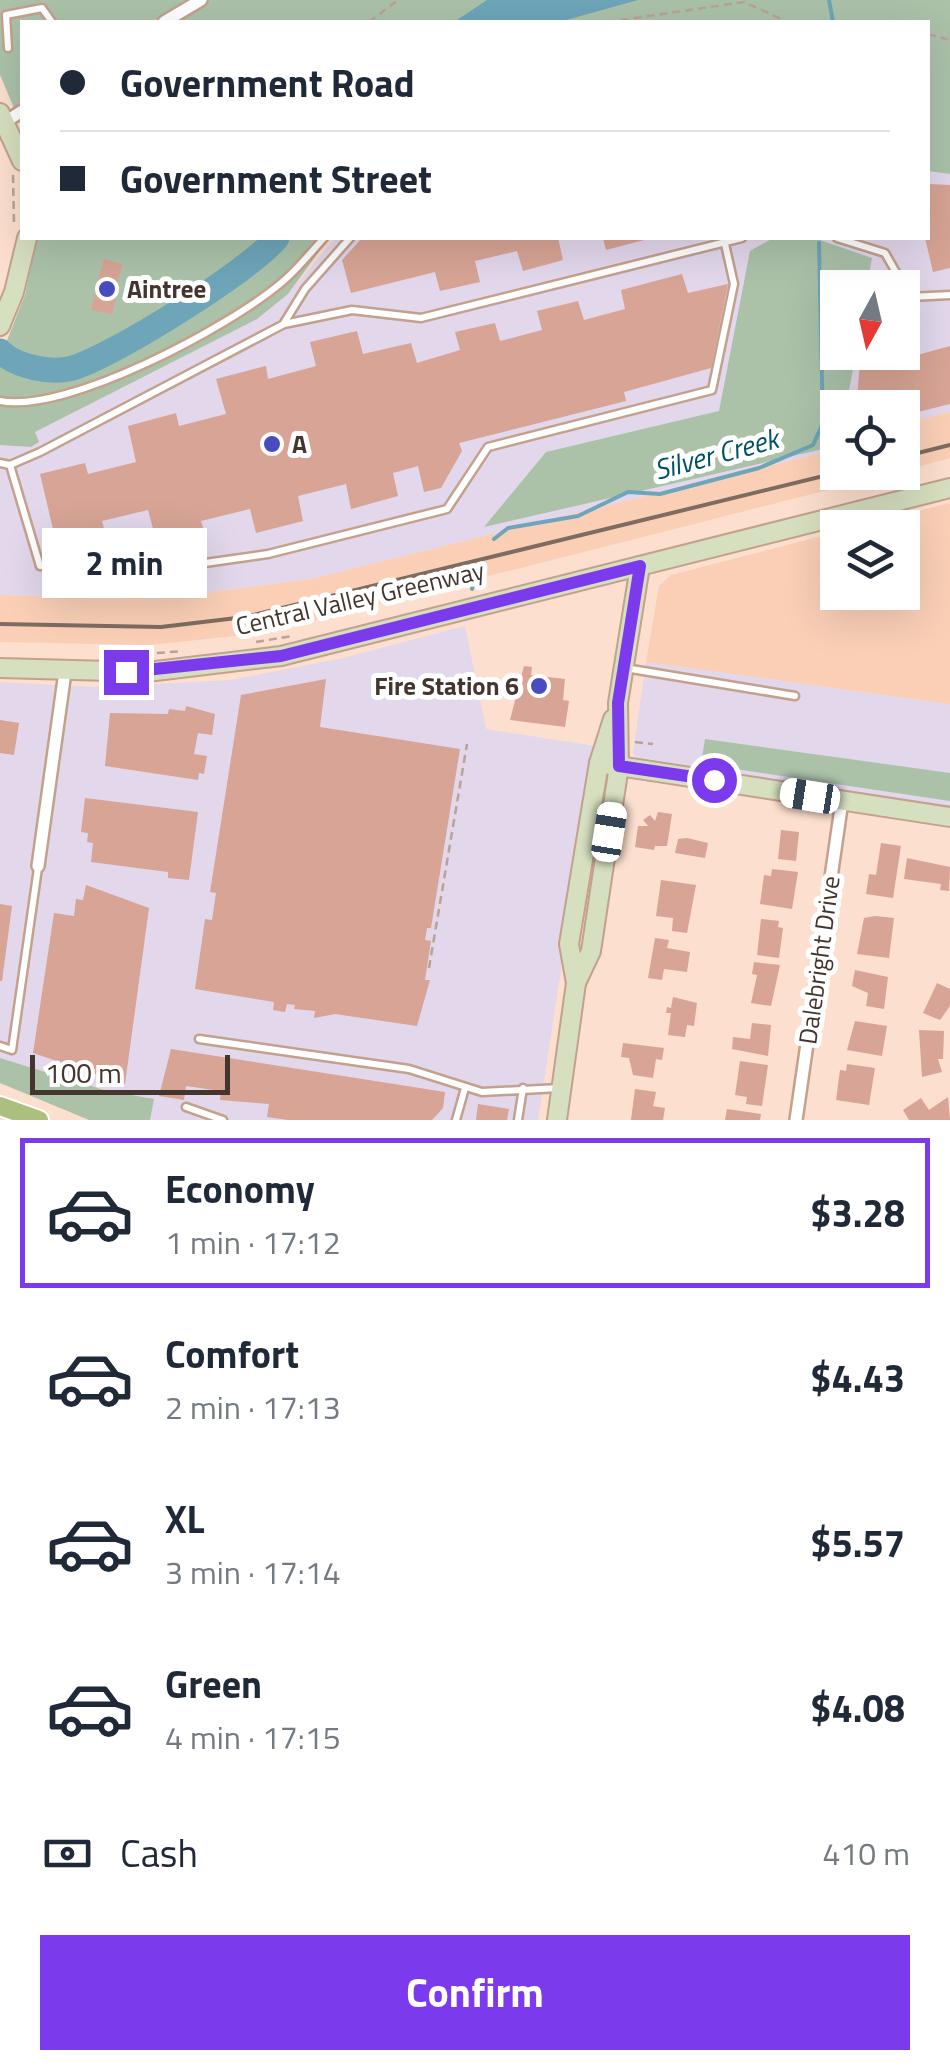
<!DOCTYPE html>
<html lang="en">
<head>
<meta charset="utf-8">
<style>
	:root { --surface:#fff; --page:#f2f2f3; --text:#1f2937; --muted:#747a83; --line:#e0e1e3; --accent:#7c3aed }
	body { margin:0; font-family:"Titillium Web",sans-serif; background:var(--page); color:var(--text); height:100vh; display:flex; flex-direction:column; font-size:38px; white-space:nowrap }
	* { box-sizing:border-box; margin:0 }
	p { font-size:32px; color:var(--muted) }
	.icon { flex:none; width:55px; height:55px; fill:none; stroke:currentColor; stroke-width:2; stroke-linecap:round; stroke-linejoin:round }
	.map { position:relative; height:1120px; overflow:hidden }
	.sheet { display:flex; flex-direction:column; background:var(--surface); flex:1 }
	.sheet>* { flex:none }
	.banner { position:absolute; left:20px; top:20px; width:910px; height:220px; border-radius:0px; box-shadow:0 10px 40px #0002; display:grid; align-content:center; height:220px; padding:0 40px; background:var(--surface) }
	.needle { width:65px; rotate:188deg }
	.fabs { position:absolute; left:820px; top:270px; display:grid; gap:20px }
	.fabs a { display:grid; place-items:center; width:100px; height:100px; border-radius:0px; background:var(--surface); box-shadow:0 10px 40px #0002; font-size:50px }
	.scale { position:absolute; left:30px; bottom:25px; width:200px; box-sizing:border-box; padding-left:10px; border:5px solid #44362e; border-top:0; font-size:28px; line-height:35px; white-space:nowrap; color:#44362e; -webkit-text-stroke:8px #fff; paint-order:stroke }
	.end { position:absolute; width:45px; height:45px; margin:-22px; border:12px solid #7c3aed; background:#fff; box-shadow:0 0 0 5px #fff }
	.from { border-radius:50% }
	.bubble { position:absolute; height:70px; border-radius:0px; background:var(--surface); box-shadow:0 10px 40px #0002; font-size:32px; font-weight:700; line-height:70px; text-align:center }
	.car { position:absolute; width:30px; height:60px; margin:-30px -15px; border-radius:12px; box-shadow:0 0 8px 2px #0007; background:linear-gradient(#fff 24%,#345 0 40%,#fff 0 76%,#345 0 86%,#fff 0) }
	.banner b { display:flex; align-items:center; gap:35px; height:95px; font-size:38px }
	.banner b+b { border-top:2px solid var(--line) }
	.banner i { width:25px; height:25px; background:var(--text) }
	ul { padding:18px 0 0; list-style:none }
	li { display:flex; align-items:center; gap:30px; height:150px; margin:0 20px 15px; padding:0 20px; border:5px solid transparent; border-radius:0px }
	li div { flex:1 }
	li b { display:block; font-size:38px }
	li em { font-style:normal; font-weight:700 }
	li.on { border-color:var(--accent) }
	li>.icon { width:90px; height:90px; stroke-width:1.5 }
	.pay { display:flex; align-items:center; gap:25px; height:110px; padding:0 40px; font-size:38px }
	.pay p { margin-inline-start:auto }
	.primary-button { display:flex; gap:20px; margin-top:auto; padding:20px 40px }
	.primary-button a { flex:1; height:115px; border-radius:0px; background:var(--accent); color:#fff; font-size:40px; font-weight:700; line-height:115px; text-align:center }
	.map>svg:first-child { display:block }
	.commercial { fill:#e2d7eb; fill-rule:evenodd }
	.built { fill:#facfb6 }
	.green { fill:#abc2a9 }
	.water { fill:#6ea5b9 }
	.lines { fill:none; stroke-linecap:round; stroke-linejoin:round }
	.stream { stroke:#6ea5b9; stroke-width:4 }
	.river { stroke:#6ea5b9; stroke-width:25 }
	.building { fill:#d7a495 }
	.lane-casing { stroke:#c3a18d; stroke-width:11 }
	.street-casing { stroke:#c3a18d; stroke-width:16 }
	.secondary-casing { stroke:#c3a18d; stroke-width:22 }
	.primary-casing { stroke:#fff; stroke-width:22 }
	.path { stroke:#baa295; stroke-width:2.5; stroke-dasharray:8 5; stroke-linecap:butt }
	.lane { stroke:#fff; stroke-width:6 }
	.street { stroke:#fff; stroke-width:11 }
	.secondary { stroke:#d6dfbf; stroke-width:18 }
	.primary { stroke:#adbf7f; stroke-width:18 }
	.rail { stroke:#7e6c61; stroke-width:4 }
	.route { stroke:#7c3aed; stroke-width:12 }
	.poi-dot { fill:#4a4bc1; stroke:#fff; stroke-width:4 }
	.labels { text-anchor:middle; stroke-width:10; stroke-linejoin:round; paint-order:stroke }
	.poi-label { font-size:25px; font-weight:bold; fill:#44362e; stroke:#fff; text-anchor:start }
	.street-label { font-size:25px; fill:#44362e; stroke:#fff }
	.water-label { font-size:28px; font-style:italic; fill:#005166; stroke:#fff }
</style>
</head>
<body>
<div class="map">
<svg width="950" height="1120" viewBox="0 0 950 1120">
	<rect width="100%" height="100%" fill="#fcdfce"/>
	<g class="commercial">
		<path d="M928 171 950 174V412L903 424 902 408H838L837 449 311 579 158 599 0 595V444L288 294 335 238H928ZM838 288H902V352H838Z"/>
		<polygon points="465,626 486,729 595,746 538,1120 146,1120 150,1098 104,1090 0,1058 0,682 95,687 231,680 343,658"/>
		<polygon points="646,662 950,704 950,809 639,763 633,753"/>
	</g>
	<g class="built">
		<polygon points="950,412 950,458 903,471 903,424"/>
		<polygon points="837,449 838,472 895,473 264,633 150,645 0,642 0,595 158,599 311,579"/>
		<polygon points="950,503 950,704 646,662 659,586 671,575 837,532 838,592 902,592 902,528 854,527"/>
	</g>
	<g class="green">
		<polygon points="0,0 950,0 950,174 928,171 928,22 22,22 22,127 0,75"/>
		<polygon points="37,238 329,238 288,294 257,319 35,432 39,442 31,447 0,445 0,358 25,295"/>
		<polygon points="773,238 817,239 872,258 867,287 838,288 838,352 856,353 846,407 838,408 837,441 819,450 484,527 546,452 719,411 750,251"/>
		<polygon points="705,739 950,773 950,801 701,764"/>
		<polygon points="0,1058 104,1090 154,1099 150,1120 89,1120 0,1083"/>
	</g>
	<polygon class="water" points="487,0 638,0 559,22 454,22"/>
	<g class="lines">
		<g class="stream">
			<polyline points="829,0 833,22"/>
			<polyline points="494,539 508,528 578,516 628,492 660,494 759,468 813,445 823,423 819,243"/>
			<polyline points="472,589 475,576"/>
		</g>
		<path class="river" d="M0 351C16 367 52 374 73 368 117 354 247 272 277 238"/>
	</g>
	<g class="building">
		<polygon points="928,184 950,185 950,268 933,272 925,238"/>
		<polygon points="362,238 558,238 563,260 523,271 517,251 475,261 480,282 440,291 435,272 351,293 342,260"/>
		<polygon points="603,238 648,238 648,239 606,250"/>
		<polygon points="104,259 123,264 112,297 116,299 112,314 91,310 95,295 99,296 102,284 97,283"/>
		<polygon points="682,274 688,293 728,284 711,368 624,392 626,401 459,443 462,451 441,488 424,492 418,466 393,473 398,496 351,509 346,484 298,496 303,521 256,533 250,509 201,521 205,534 157,544 148,510 102,521 105,532 57,546 40,474 85,463 88,474 136,462 128,426 176,413 179,426 226,414 216,379 266,366 268,379 316,366 310,342 357,331 363,354 411,343 417,363 460,350 455,332 495,323 500,341 542,330 537,311 578,301 584,320 625,309 621,290"/>
		<polygon points="902,334 910,357 950,346 950,404 902,416 902,408 856,408 861,352 902,352"/>
		<polygon points="524,666 532,667 531,675 565,679 563,700 569,701 565,727 510,720"/>
		<polygon points="326,679 320,727 460,749 431,928 427,928 425,940 431,941 425,980 430,980 417,1026 335,1014 314,1018 315,1011 294,1009 295,1005 287,1004 285,1012 273,1010 274,1002 195,989 205,919 212,920 216,893 210,892 241,695"/>
		<polygon points="186,706 215,714 212,735 198,733 194,754 207,756 204,774 199,773 198,780 105,766 110,713 168,714 169,709 185,711"/>
		<polygon points="0,720 19,723 14,755 0,753"/>
		<polygon points="85,798 198,812 189,880 168,878 168,872 91,862 93,843 87,842 88,833 81,832"/>
		<polygon points="658,812 672,814 667,846 655,846 654,850 635,847 638,826 648,826 643,820 650,815 655,821"/>
		<polygon points="781,830 799,832 796,861 778,859"/>
		<polygon points="687,838 708,843 705,858 675,853 678,839"/>
		<polygon points="881,843 901,846 893,898 866,894 869,874 876,875"/>
		<polygon points="907,858 950,867 949,891 940,890 941,884 904,879"/>
		<polygon points="772,869 798,872 792,909 760,904 764,875 771,876"/>
		<polygon points="661,880 696,885 687,933 672,931 673,918 656,916"/>
		<polygon points="86,885 149,908 125,1084 33,1053 54,913 74,916 76,899 83,900"/>
		<polygon points="0,904 12,906 2,981 0,981"/>
		<polygon points="875,916 894,918 889,958 857,954 864,918"/>
		<polygon points="761,919 779,921 778,927 783,928 779,958 757,955"/>
		<polygon points="655,938 669,940 667,948 690,952 687,972 664,969 662,980 648,978"/>
		<polygon points="754,962 780,965 771,1006 751,1003 757,975 752,974"/>
		<polygon points="855,970 888,977 884,1009 866,1006 868,993 852,986"/>
		<polygon points="937,983 950,989 950,1006 940,1020 923,1013"/>
		<polygon points="673,997 697,1003 694,1026 687,1025 685,1037 668,1035 671,1013 666,1013 667,1007 671,1008"/>
		<polygon points="855,1021 887,1026 882,1056 847,1050"/>
		<polygon points="752,1023 771,1025 768,1056 732,1049 733,1037 750,1039"/>
		<polygon points="919,1030 944,1031 943,1059 938,1059 942,1072 922,1077"/>
		<polygon points="623,1043 664,1048 662,1060 656,1059 653,1078 633,1075 629,1058 621,1057"/>
		<polygon points="171,1049 445,1092 443,1108 432,1120 288,1120 267,1117 269,1104 220,1100 221,1091 186,1086 184,1100 159,1096"/>
		<polygon points="740,1061 768,1065 762,1106 746,1104 747,1097 735,1095"/>
		<polygon points="847,1064 875,1068 869,1105 836,1100 840,1070 846,1071"/>
		<polygon points="635,1089 656,1092 653,1106 665,1108 663,1120 631,1120"/>
		<polygon points="948,1097 950,1120 909,1120 903,1110 921,1098 929,1110"/>
		<polygon points="478,1104 509,1109 507,1120 476,1120"/>
		<polygon points="727,1109 761,1114 760,1120 725,1120"/>
	</g>
	<g class="lines">
		<defs>
			<g id="lane">
				<polyline points="8,48 6,15 42,8 52,22"/>
				<polyline points="837,238 885,253 910,297 950,295"/>
				<polyline points="284,323 305,289 350,238"/>
				<path d="M0 401C67 414 229 327 281 283 297 270 310 253 324 238"/>
				<polyline points="0,463 10,465 40,452 284,324 352,310 421,318 742,238"/>
				<polyline points="10,465 40,566 170,568 268,554 447,509 488,447 712,390 734,284 725,244"/>
				<polyline points="625,668 795,696"/>
				<polyline points="199,1039 409,1069 482,1092 559,1088"/>
				<polyline points="0,1046 12,1050 38,868"/>
				<polyline points="186,1107 223,1120"/>
				<polyline points="456,1120 465,1088"/>
				<polyline points="518,1120 523,1088"/>
			</g>
			<g id="street">
				<polyline points="164,22 201,0"/>
				<polyline points="5,122 22,111"/>
				<polyline points="38,866 65,672"/>
				<polyline points="796,1120 842,801"/>
			</g>
			<g id="secondary">
				<polyline points="0,113 22,161"/>
				<polyline points="0,326 14,292 27,238"/>
				<polyline points="0,668 147,672 281,656 950,488"/>
				<polyline points="599,763 950,817"/>
				<polyline points="576,983 569,944 599,763 613,719"/>
				<polyline points="557,1120 576,983 591,951 609,831 619,766 618,703 640,566"/>
			</g>
			<polyline id="primary" points="0,1106 39,1120"/>
		</defs>
		<use href="#lane" class="lane-casing"/>
		<use href="#street" class="street-casing"/>
		<use href="#secondary" class="secondary-casing"/>
		<use href="#primary" class="primary-casing"/>
		<g class="path">
			<polyline points="369,22 398,0"/>
			<polyline points="608,22 744,2 788,22"/>
			<polyline points="928,34 950,40"/>
			<polyline points="13,175 14,226"/>
			<polyline points="256,642 292,636"/>
			<polyline points="131,655 183,651"/>
			<polyline points="635,742 653,744"/>
			<polyline points="429,968 467,744"/>
		</g>
		<use href="#lane" class="lane"/>
		<use href="#street" class="street"/>
		<use href="#secondary" class="secondary"/>
		<use href="#primary" class="primary"/>
		<g class="rail">
			<polyline points="902,457 950,445"/>
			<polyline points="0,624 161,627 245,617 840,472"/>
		</g>
	</g>
	<g class="lines">
		<polyline class="route" points="126,672 281,656 640,566 618,703 619,766 714,780"/>
	</g>
	<g class="poi-dot">
		<circle cx="107" cy="289" r="10"/>
		<circle cx="272" cy="444" r="10"/>
		<circle cx="539" cy="686" r="10"/>
	</g>
	<g class="labels">
		<g class="poi-label">
			<text x="127" y="298">Aintree</text>
			<text x="292" y="453">A</text>
			<text x="519" y="695" text-anchor="end">Fire Station 6</text>
		</g>
		<g class="street-label">
			<text transform="translate(360 598) rotate(-13)" y="9">Central Valley Greenway</text>
			<text transform="translate(819 960) rotate(-82)" y="9">Dalebright Drive</text>
		</g>
		<g class="water-label">
			<text transform="translate(716 454) rotate(-15)" y="10">Silver Creek</text>
		</g>
	</g>
</svg>
<div class="fabs">
<a><svg class="needle" viewBox="-14 -14 28 28"><path d="M0-13l5 13h-10z" fill="#e53935"/><path d="M0 13l5-13h-10z" fill="#747a83"/></svg></a>
<a><svg class="icon" aria-label="locate" viewBox="0 0 24 24"><circle cx="12" cy="12" r="6"/><path d="M12 2v4M12 18v4M2 12h4M18 12h4"/></svg></a>
<a><svg class="icon" aria-label="layers" viewBox="0 0 24 24"><path d="M12 4l9 5-9 5-9-5zM3 14l9 5 9-5"/></svg></a>
</div>
<div class="scale">100 m</div>
<i class="end from" style="left:714px;top:780px"></i>
<i class="end" style="left:126px;top:672px"></i>
<div class="bubble" style="left:42px;top:528px;width:165px">2 min</div>
<i class="car" style="left:810px;top:796px;rotate:279deg"></i>
<i class="car" style="left:609px;top:832px;rotate:9deg"></i>
<div class="banner">
<b><i class="from"></i>Government Road</b>
<b><i></i>Government Street</b>
</div>
</div>
<section class="sheet">
<ul>
<li class="on"><svg class="icon" aria-label="car" viewBox="0 0 24 24"><path d="M5 17H2v-5l4-1 3-4h7l3 4 3 1v5h-3M9 17h6M6 11h13"/><circle cx="7" cy="17" r="2"/><circle cx="17" cy="17" r="2"/></svg><div><b>Economy</b><p>1 min · 17:12</p></div><em>$3.28</em></li>
<li><svg class="icon" aria-label="car" viewBox="0 0 24 24"><path d="M5 17H2v-5l4-1 3-4h7l3 4 3 1v5h-3M9 17h6M6 11h13"/><circle cx="7" cy="17" r="2"/><circle cx="17" cy="17" r="2"/></svg><div><b>Comfort</b><p>2 min · 17:13</p></div><em>$4.43</em></li>
<li><svg class="icon" aria-label="car" viewBox="0 0 24 24"><path d="M5 17H2v-5l4-1 3-4h7l3 4 3 1v5h-3M9 17h6M6 11h13"/><circle cx="7" cy="17" r="2"/><circle cx="17" cy="17" r="2"/></svg><div><b>XL</b><p>3 min · 17:14</p></div><em>$5.57</em></li>
<li><svg class="icon" aria-label="car" viewBox="0 0 24 24"><path d="M5 17H2v-5l4-1 3-4h7l3 4 3 1v5h-3M9 17h6M6 11h13"/><circle cx="7" cy="17" r="2"/><circle cx="17" cy="17" r="2"/></svg><div><b>Green</b><p>4 min · 17:15</p></div><em>$4.08</em></li>
</ul>
<div class="pay"><svg class="icon" aria-label="cash" viewBox="0 0 24 24"><path d="M3 7h18v10H3z"/><circle cx="12" cy="12" r="2"/></svg>Cash<p>410 m</p></div>
<div class="primary-button"><a>Confirm</a></div>
</section>
</body>
</html>
